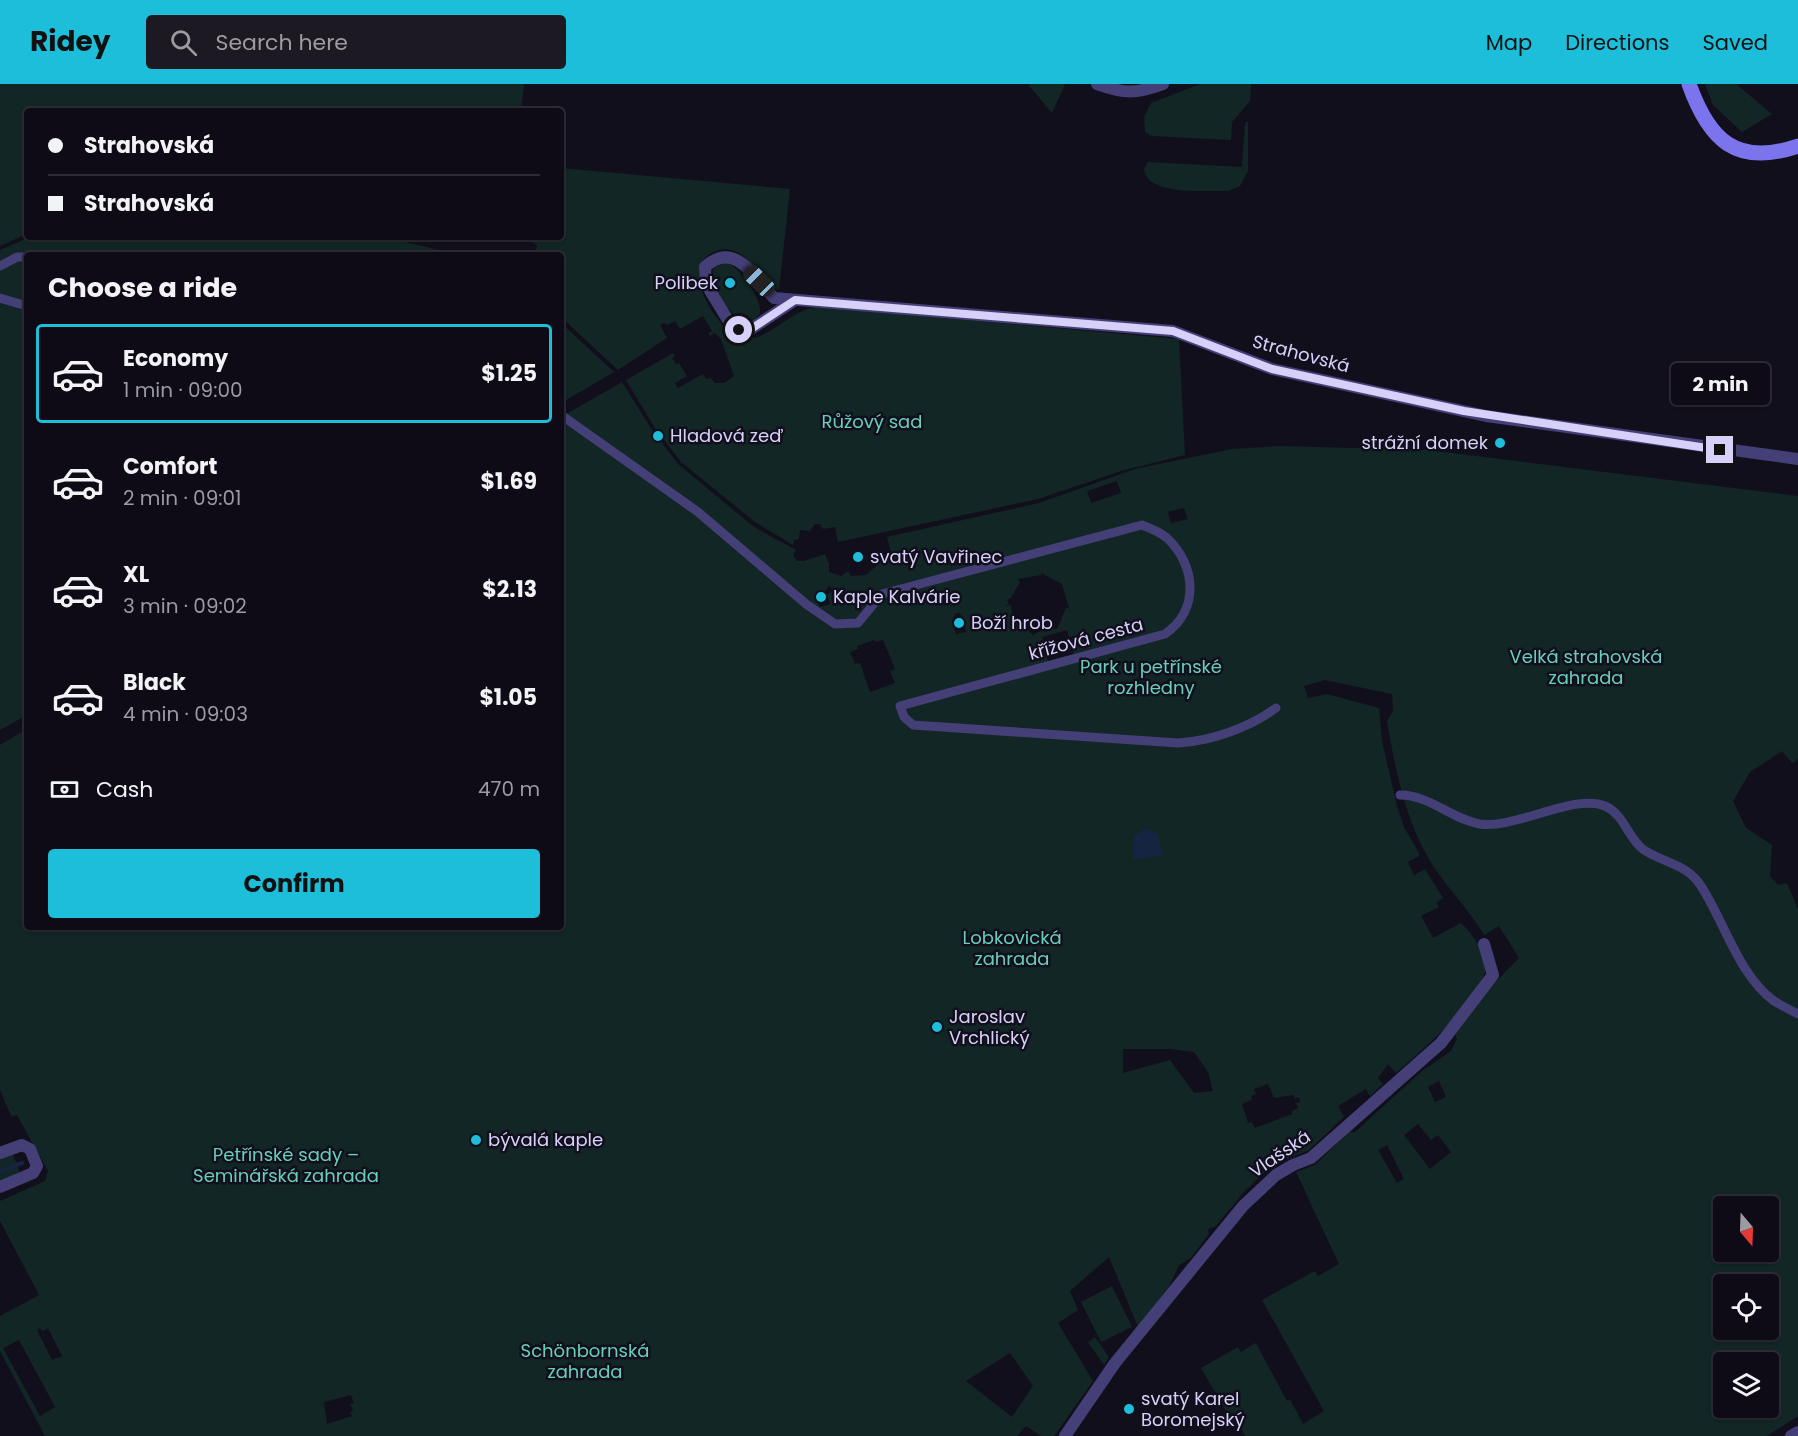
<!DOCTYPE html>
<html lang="en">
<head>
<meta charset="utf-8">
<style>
	:root { --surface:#0e0b16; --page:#1c1923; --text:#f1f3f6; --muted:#9b9ba1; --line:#2e2b35; --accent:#1dbed9 }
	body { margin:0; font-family:Poppins,sans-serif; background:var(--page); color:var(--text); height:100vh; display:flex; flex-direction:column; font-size:22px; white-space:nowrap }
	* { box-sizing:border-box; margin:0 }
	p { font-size:20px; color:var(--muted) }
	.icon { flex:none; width:33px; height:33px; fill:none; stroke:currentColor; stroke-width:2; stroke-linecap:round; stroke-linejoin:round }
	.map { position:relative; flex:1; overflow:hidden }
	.sheet { position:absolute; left:24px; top:168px; width:540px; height:678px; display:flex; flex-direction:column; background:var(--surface); border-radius:6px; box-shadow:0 2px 4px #0004,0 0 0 2px var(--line) }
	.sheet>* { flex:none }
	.banner { position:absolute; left:24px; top:24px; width:540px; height:132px; border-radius:6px; box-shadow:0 2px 4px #0004,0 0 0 2px var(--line); display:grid; align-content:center; height:132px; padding:0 24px; background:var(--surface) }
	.needle { width:39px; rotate:161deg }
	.buttons { position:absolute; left:1713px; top:1112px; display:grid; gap:12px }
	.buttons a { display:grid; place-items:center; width:66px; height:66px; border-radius:6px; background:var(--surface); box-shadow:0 2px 4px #0004,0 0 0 2px var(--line); font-size:30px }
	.end { position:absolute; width:27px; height:27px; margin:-14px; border:8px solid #d7d1f9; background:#111; box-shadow:0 0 0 3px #111 }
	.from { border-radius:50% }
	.bubble { position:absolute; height:42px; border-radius:6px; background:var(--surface); box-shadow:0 2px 4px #0004,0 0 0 2px var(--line); font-size:20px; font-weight:700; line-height:42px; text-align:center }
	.car { position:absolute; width:18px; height:36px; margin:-18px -9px; border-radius:8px; box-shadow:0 0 4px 2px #0007; background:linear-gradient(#222 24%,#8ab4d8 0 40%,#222 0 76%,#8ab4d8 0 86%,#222 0) }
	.banner b { display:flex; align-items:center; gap:21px; height:57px; font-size:22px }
	.banner b+b { border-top:2px solid var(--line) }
	.banner i { width:15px; height:15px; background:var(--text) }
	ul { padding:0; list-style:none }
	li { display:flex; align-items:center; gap:18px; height:99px; margin:0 12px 9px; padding:0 12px; border:3px solid transparent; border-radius:6px }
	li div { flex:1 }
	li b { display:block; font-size:22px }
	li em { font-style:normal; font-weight:700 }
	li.selected { border-color:var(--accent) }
	li>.icon { width:54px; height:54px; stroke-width:1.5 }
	h2 { padding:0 24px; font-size:27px; line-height:72px }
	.pay { display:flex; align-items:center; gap:15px; height:66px; padding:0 24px; font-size:22px }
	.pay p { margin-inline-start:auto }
	.cta { display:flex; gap:12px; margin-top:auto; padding:12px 24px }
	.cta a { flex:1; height:69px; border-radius:6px; background:var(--accent); color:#111; font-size:24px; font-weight:700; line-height:69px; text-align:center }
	header { display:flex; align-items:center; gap:36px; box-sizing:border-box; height:84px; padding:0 30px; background:var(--accent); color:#111 }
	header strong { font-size:28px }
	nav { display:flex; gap:33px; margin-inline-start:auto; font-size:21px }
	.search { width:420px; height:54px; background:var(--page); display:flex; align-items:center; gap:15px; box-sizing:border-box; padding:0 21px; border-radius:6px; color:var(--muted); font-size:22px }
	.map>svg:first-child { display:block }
	.green { fill:#122626; fill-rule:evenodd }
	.water { fill:#152441 }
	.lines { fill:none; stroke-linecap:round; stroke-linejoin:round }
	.stream { stroke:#152441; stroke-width:4.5 }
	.pedestrian { stroke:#443f76; stroke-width:9 }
	.minor { stroke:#443f76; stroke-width:12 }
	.secondary { stroke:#7c74ed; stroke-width:15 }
	.route { stroke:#d7d1f9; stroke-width:8 }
	.poi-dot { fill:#1dbed9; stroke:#120f1d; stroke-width:2 }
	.labels { text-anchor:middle; stroke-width:5; stroke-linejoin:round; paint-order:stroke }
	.poi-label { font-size:18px; fill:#d7d1f9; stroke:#120f1d; text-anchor:start }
	.street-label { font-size:18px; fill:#d7d1f9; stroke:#120f1d }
	.park-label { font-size:18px; fill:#67cfb9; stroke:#120f1d }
</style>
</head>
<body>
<header>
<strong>Ridey</strong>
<div class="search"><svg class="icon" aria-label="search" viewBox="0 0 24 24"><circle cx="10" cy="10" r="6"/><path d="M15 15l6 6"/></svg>Search here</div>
<nav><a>Map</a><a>Directions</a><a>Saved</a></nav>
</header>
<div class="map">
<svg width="1798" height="1352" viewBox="0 0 1798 1352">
	<rect width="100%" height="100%" fill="#120f1d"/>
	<g class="green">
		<polygon points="0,0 524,0 521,27 27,27 27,150 0,162"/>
		<polygon points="1028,0 1065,0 1052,29"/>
		<polygon points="1200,0 1251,0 1250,17 1232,38 1231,56 1152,52 1145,48 1144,33 1151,19"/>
		<polygon points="1705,0 1736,0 1772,30 1742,48 1713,21"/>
		<path d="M1248 37V87L1240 102 1228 107C1207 106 1148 113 1144 85L1148 78 1242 83 1245 39Z"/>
		<path d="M561 84 790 105 779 206 774 205C763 194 752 177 739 169 732 165 724 164 716 167 673 182 723 254 744 255 771 256 791 224 819 223L1179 255 1185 371 1121 387 1038 415 852 455 838 458 835 443 823 445 820 440H815L810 447 800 446 799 455 794 456 793 461 755 438 681 378 655 344 626 296 673 269 675 272 672 274 676 280 679 279 687 292 675 299 678 304 703 290 706 295 711 294 715 299H724L734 292 721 255 715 249 710 252 708 249 712 247 703 232 680 245 675 237 667 241 664 239 660 241 667 254 618 286 561 233V171H535L537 162 527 153H561Z"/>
		<polygon points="30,153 386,153 458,171 27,171 27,631 0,646 0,166"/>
		<path d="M726 177C740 185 762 213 760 230L749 240C733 239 709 200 713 185Z"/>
		<polygon points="561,239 614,288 561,319"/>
		<path d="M622 298 652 346 678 380 754 443 796 466 793 471 797 477H804L825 470 829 480V488L841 492 848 487 851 492 866 491 878 480 876 475 891 468 887 453 1039 419 1135 385 1232 365 1279 362 1428 366 1798 412V675L1792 679 1782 667 1750 688 1733 717 1746 744 1772 761 1770 792 1778 801 1787 799 1798 825V1332L1767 1352H1245L1240 1342 1236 1344 1201 1284 1238 1263 1241 1268 1255 1259 1257 1261 1287 1317 1290 1315 1303 1340 1324 1327 1262 1216 1315 1187 1318 1192 1339 1180 1296 1088 1315 1081 1350 1047 1354 1049 1422 987 1451 967 1457 955 1454 947 1470 924 1519 874 1499 842 1484 851C1469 825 1446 803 1430 777 1405 735 1395 684 1387 637L1393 627 1392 610 1325 596 1304 602 1308 614 1327 610 1379 624 1382 657 1397 722 1404 743 1419 769V772L1408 778 1414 791 1425 785 1443 814 1437 818 1439 823 1421 832 1433 854 1461 839C1473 851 1488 870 1485 888 1478 918 1419 969 1396 989L1388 980 1378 994 1383 1000 1370 1012 1366 1005 1338 1022 1344 1033 1309 1066 1277 1079 1266 1087 1244 1108 1215 1143 1208 1145 1209 1150 1191 1174 1179 1181 1169 1203 1138 1243 1109 1173 1070 1207 1078 1226 1058 1239 1093 1297 1054 1352H1041L1026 1342 1017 1352H45L0 1267V1232L39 1211 0 1137V1117L45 1097 48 1087 17 1031 11 1032 0 1006V661L27 645V843H561V333ZM1117 397 1121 409 1091 419 1087 407ZM1184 424 1188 435 1171 439 1168 428ZM1041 489 1062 500 1069 524H1066L1057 545 1046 544 1033 551 1020 539 1013 540 1011 521 1005 522 1009 520 1007 515H1010L1020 498 1018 495 1041 491ZM829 502 834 507 827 510 830 520 820 523 815 510 825 507ZM959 529 964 534 966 548 956 550 952 537 955 530ZM1067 546 1069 553 1074 552 1077 562 1072 564 1074 570 1048 577 1042 553ZM874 556 876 558 883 556 895 585 890 587 895 599 870 608 860 579 855 580 850 568 858 565 857 562ZM1170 965 1194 968 1208 988 1213 1007 1194 1009 1170 976 1123 989V965ZM1439 997 1446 1013 1435 1018 1428 1003ZM1268 1000 1274 1014 1293 1011 1295 1015 1299 1013 1300 1018 1296 1019 1298 1024 1292 1027V1030L1255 1044 1252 1038 1248 1039 1242 1020 1252 1016 1251 1012 1256 1010 1254 1005ZM1418 1040 1431 1056 1438 1051 1451 1068 1430 1085 1404 1051ZM1387 1061 1404 1095 1397 1099 1378 1066ZM1724 1122H1768V1167H1724ZM1724 1200H1768V1245H1724ZM40 1244 42 1247 48 1244 62 1272 52 1276 37 1246ZM19 1256 55 1323 40 1332 3 1264ZM1010 1269 1033 1302 1012 1333 966 1297ZM1724 1278H1768V1323H1724ZM351 1311 354 1319 350 1320 353 1326 350 1328 352 1332 327 1340 324 1318Z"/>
		<polygon points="12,1068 21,1091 0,1099 0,1073"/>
		<polygon points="1112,1202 1132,1243 1101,1258 1081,1218"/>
		<polygon points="1095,1253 1109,1273 1104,1281 1088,1258"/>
	</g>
	<polygon class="water" points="1145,744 1157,749 1163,771 1133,776 1134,752"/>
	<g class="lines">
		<polyline class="stream" points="0,1087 22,1079"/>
		<g class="pedestrian">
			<polyline points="0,182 17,173 27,173"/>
			<polyline points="0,214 27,222"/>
			<path d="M561 331 698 428 806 520 835 540 858 539 882 510 1142 441C1150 444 1160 448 1167 454 1196 481 1200 526 1165 550L900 622 904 633 913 641 1178 659C1211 657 1249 644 1276 624"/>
			<path d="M1400 711C1430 711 1451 735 1480 740 1516 745 1575 709 1605 722 1625 731 1628 755 1644 766 1664 779 1687 780 1701 802 1724 837 1739 892 1774 917 1782 922 1790 926 1798 930"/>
		</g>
		<g class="minor">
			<path d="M1097 0C1125 10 1135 10 1163 0"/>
			<path d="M795 216 751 245 739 246 731 241 706 200 705 183C734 156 754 192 774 214L1173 247 1272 285 1486 332 1798 375"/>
			<polyline points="0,1069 22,1061 30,1065 37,1082 33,1089 0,1103"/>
			<polyline points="1065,1352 1115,1279 1243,1122 1276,1091 1293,1081 1311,1074 1441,959 1493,891 1484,860"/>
			<polyline points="1791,1352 1798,1348"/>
		</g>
		<path class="secondary" d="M1689 0C1709 56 1736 83 1798 62"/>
	</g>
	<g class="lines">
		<polyline class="route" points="739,246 751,245 795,216 1173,247 1272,285 1464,327 1720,366"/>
	</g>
	<g class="poi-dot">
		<circle cx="730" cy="199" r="6"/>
		<circle cx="658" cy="352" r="6"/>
		<circle cx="1500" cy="359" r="6"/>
		<circle cx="858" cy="473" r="6"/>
		<circle cx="821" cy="513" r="6"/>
		<circle cx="959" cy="539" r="6"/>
		<circle cx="937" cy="943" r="6"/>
		<circle cx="476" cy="1056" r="6"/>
		<circle cx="1129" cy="1325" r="6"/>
	</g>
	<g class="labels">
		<g class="poi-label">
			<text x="718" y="205" text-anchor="end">Polibek</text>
			<text x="670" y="358">Hladová zeď</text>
			<text x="1488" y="365" text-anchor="end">strážní domek</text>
			<text x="870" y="479">svatý Vavřinec</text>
			<text x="833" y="519">Kaple Kalvárie</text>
			<text x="971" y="545">Boží hrob</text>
			<text x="949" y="939">Jaroslav<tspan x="949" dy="21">Vrchlický</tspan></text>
			<text x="488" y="1062">bývalá kaple</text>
			<text x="1141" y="1321">svatý Karel<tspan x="1141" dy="21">Boromejský</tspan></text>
		</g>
		<g class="street-label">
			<text transform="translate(1301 270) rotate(15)" y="6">Strahovská</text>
			<text transform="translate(1086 555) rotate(-15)" y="6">křížová cesta</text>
			<text transform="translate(1280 1070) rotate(-34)" y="6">Vlašská</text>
		</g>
		<g class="park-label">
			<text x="872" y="344">Růžový sad</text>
			<text x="1586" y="579">Velká strahovská<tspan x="1586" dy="21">zahrada</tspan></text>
			<text x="1151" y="589">Park u petřínské<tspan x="1151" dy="21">rozhledny</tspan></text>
			<text x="1012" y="860">Lobkovická<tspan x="1012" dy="21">zahrada</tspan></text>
			<text x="286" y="1077">Petřínské sady –<tspan x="286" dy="21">Seminářská zahrada</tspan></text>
			<text x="585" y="1273">Schönbornská<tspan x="585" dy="21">zahrada</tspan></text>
		</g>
	</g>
</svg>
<div class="buttons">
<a><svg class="needle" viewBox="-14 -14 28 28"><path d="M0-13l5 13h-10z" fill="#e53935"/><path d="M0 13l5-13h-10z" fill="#9b9ba1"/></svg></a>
<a><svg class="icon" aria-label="locate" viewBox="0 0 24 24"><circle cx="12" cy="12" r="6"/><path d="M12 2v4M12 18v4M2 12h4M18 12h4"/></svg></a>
<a><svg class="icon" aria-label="layers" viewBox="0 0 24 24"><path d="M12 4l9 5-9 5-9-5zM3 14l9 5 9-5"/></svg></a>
</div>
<i class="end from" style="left:739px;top:246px"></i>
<i class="end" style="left:1720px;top:366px"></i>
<div class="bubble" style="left:1671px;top:279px;width:99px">2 min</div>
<i class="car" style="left:759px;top:197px;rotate:315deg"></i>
<div class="banner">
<b><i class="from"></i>Strahovská</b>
<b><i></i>Strahovská</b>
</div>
<section class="sheet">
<h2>Choose a ride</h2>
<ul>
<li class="selected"><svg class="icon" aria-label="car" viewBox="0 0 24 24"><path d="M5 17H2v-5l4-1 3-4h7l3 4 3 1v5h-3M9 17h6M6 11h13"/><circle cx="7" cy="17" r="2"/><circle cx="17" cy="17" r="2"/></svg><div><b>Economy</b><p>1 min · 09:00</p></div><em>$1.25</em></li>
<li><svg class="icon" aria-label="car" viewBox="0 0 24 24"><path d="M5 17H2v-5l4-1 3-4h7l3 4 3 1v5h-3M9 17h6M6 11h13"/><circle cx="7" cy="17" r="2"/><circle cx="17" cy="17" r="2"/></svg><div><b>Comfort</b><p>2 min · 09:01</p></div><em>$1.69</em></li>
<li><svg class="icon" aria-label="car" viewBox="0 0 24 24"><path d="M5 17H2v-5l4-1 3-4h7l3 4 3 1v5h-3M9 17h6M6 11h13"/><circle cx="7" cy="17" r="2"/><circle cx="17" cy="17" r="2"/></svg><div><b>XL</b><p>3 min · 09:02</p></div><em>$2.13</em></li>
<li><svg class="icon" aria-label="car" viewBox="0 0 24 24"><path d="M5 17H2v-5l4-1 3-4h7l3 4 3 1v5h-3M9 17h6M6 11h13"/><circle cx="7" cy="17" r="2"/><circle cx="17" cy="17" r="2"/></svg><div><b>Black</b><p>4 min · 09:03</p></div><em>$1.05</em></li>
</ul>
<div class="pay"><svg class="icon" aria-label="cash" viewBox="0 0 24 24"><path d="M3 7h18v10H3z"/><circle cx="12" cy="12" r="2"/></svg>Cash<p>470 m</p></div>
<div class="cta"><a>Confirm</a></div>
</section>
</div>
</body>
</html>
